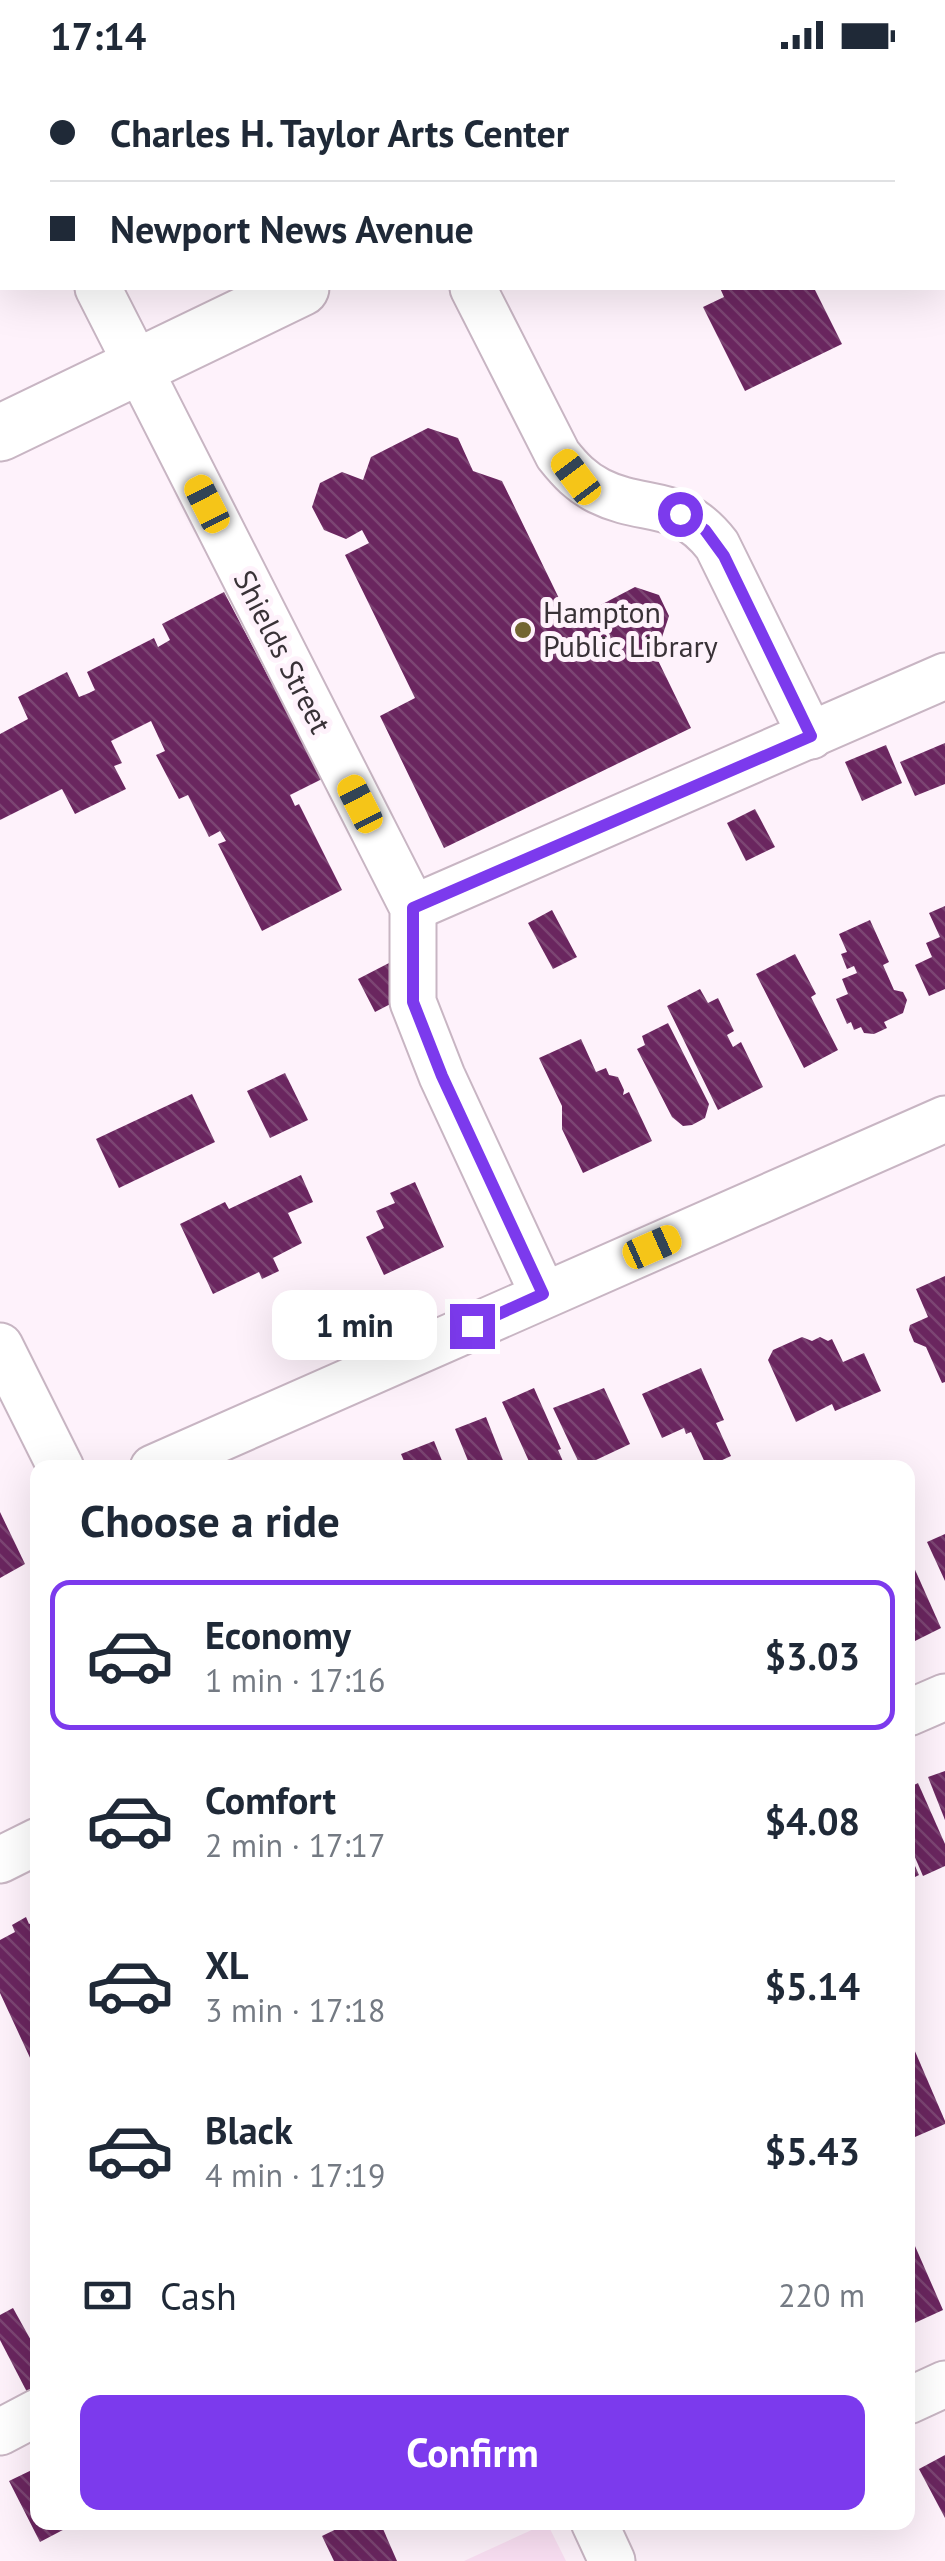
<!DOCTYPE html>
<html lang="en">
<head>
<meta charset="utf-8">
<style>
	:root { --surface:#fff; --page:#f2f2f3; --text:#1f2937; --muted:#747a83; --line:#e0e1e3; --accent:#7c3aed }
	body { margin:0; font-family:"PT Sans",sans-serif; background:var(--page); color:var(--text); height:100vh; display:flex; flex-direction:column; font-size:38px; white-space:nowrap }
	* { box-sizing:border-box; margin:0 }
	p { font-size:32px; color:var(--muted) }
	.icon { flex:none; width:55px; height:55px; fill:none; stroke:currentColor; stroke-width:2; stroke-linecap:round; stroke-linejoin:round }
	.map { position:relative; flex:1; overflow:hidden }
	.side { position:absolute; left:30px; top:1390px; width:885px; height:1070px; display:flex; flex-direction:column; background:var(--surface); border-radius:20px; box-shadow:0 10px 40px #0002 }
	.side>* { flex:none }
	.top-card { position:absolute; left:0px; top:0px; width:945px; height:220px; box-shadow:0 10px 40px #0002; display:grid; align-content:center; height:220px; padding:0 50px; background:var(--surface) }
	.end { position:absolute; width:45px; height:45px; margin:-22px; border:12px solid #7c3aed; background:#fff; box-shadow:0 0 0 5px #fff }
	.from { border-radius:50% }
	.bubble { position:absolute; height:70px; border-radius:20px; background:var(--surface); box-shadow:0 10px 40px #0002; font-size:32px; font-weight:600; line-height:70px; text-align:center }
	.car { position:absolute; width:30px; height:60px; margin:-30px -15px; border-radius:12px; box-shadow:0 0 8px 2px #0007; background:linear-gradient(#f5c518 24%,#345 0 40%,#f5c518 0 76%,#345 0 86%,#f5c518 0) }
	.top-card b { display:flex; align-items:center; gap:35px; height:95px; font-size:38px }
	.top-card b+b { border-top:2px solid var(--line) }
	.top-card i { width:25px; height:25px; background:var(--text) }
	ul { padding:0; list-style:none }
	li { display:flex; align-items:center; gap:30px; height:150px; margin:0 20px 15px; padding:0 30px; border:5px solid transparent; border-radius:20px }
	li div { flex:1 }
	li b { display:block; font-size:38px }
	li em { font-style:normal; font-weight:600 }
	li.on { border-color:var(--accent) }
	li>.icon { width:90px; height:90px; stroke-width:1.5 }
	h2 { padding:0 50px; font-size:45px; line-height:120px }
	.pay { display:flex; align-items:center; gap:25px; height:110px; padding:0 50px; font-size:38px }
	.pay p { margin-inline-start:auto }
	.action { display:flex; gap:20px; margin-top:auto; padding:20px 50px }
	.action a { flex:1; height:115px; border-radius:20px; background:var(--accent); color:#fff; font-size:40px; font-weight:600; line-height:115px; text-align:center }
	.status { display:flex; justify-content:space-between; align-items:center; height:70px; padding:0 50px; background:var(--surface); direction:ltr }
	.status svg { height:28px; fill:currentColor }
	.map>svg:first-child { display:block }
	.built { fill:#fbe0f4 }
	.building { fill:url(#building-back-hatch) }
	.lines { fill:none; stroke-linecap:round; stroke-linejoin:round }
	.minor-casing { stroke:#c8b5c3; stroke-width:49 }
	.tertiary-casing { stroke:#c8b5c3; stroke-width:59 }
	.primary-casing { stroke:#806d20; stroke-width:59 }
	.minor { stroke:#fff; stroke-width:45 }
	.tertiary { stroke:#fff; stroke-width:55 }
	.primary { stroke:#cabb71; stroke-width:55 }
	.route { stroke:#7c3aed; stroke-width:12 }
	.poi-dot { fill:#736532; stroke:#fef2fb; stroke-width:4 }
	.labels { text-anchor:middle; stroke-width:10; stroke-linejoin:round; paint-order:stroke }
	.poi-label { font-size:30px; fill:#393237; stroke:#fef2fb; text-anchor:start }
	.street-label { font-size:30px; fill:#393237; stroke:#fef2fb }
</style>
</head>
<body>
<div class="status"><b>17:14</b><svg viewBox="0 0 49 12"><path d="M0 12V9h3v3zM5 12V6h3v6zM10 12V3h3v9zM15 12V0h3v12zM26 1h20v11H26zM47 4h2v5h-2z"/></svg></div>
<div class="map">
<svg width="945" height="2491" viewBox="0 0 945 2491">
	<defs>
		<pattern id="building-back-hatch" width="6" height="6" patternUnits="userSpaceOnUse" patternTransform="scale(2.5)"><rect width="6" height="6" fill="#6a265f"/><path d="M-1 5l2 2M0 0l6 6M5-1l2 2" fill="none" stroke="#7c4573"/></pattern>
	</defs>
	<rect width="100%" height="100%" fill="#fef2fb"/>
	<polygon class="built" points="547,2453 566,2491 464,2491"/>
	<g class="building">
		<polygon points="720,218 814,218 842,274 745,321 703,237 724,227"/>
		<polygon points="428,358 458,368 473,401 502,411 570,551 635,517 659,525 669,546 661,570 650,574 691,658 444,778 380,646 415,628 345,485 369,473 362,460 346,469 324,460 312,437 320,413 342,402 363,410 371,387"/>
		<polygon points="224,522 322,709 290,725 295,736 299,734 342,820 262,861 218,774 226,771 220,761 209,767 188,725 179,729 156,685 165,681 151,651 111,671 122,693 114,696 126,719 75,744 62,719 0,750 0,664 28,649 18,627 67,602 79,627 89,623 95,620 87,602 154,568 158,577 170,570 162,554"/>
		<polygon points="945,673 945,714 915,726 900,692"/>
		<polygon points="886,675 902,713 862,731 845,692"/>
		<polygon points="755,739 775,777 746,791 727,753"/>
		<polygon points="945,836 945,919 929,926 915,895 932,887 926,873 940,867 929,843"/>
		<polygon points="552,840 577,887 553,899 528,853"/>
		<polygon points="870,850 889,892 883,895 894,920 903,922 907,930 903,943 884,952 887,958 874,964 864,963 861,957 854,960 851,952 847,954 836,929 848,924 842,909 857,903 854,896 847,899 841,884 847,882 839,864"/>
		<polygon points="795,884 816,924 811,927 838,980 804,998 756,904"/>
		<polygon points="389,893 406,926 375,942 358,909"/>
		<polygon points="700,919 708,933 718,928 734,961 727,965 733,977 741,972 763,1017 718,1040 667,936"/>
		<polygon points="668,953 709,1034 705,1048 692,1055 683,1056 672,1047 637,979 645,975 642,966"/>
		<polygon points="581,969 596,1002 606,998 609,1005 618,1007 624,1020 623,1025 629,1022 652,1071 583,1103 562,1059 562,1036 539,988"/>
		<polygon points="285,1003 308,1050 270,1068 247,1021"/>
		<polygon points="192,1024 215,1072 119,1118 96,1069"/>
		<polygon points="301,1105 313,1132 288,1143 302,1173 273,1188 279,1201 262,1209 259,1202 213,1224 180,1154 225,1132 229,1139"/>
		<polygon points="415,1112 444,1177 384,1205 366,1167 384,1158 376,1141 395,1133 390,1123"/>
		<polygon points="945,1206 945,1312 942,1313 926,1277 914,1272 909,1260 910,1255 928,1247 916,1219"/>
		<polygon points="802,1267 812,1271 820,1267 828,1271 832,1269 843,1292 864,1283 881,1321 835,1341 832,1334 796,1352 768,1290 773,1280"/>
		<polygon points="701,1298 724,1350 716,1353 731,1386 707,1397 691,1362 686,1364 684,1358 662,1368 642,1324"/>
		<polygon points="534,1318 561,1379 558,1380 566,1398 532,1398 502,1332"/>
		<polygon points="604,1318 630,1374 581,1397 553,1338"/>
		<polygon points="486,1347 506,1398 471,1398 455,1359"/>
		<polygon points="434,1371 445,1398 407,1398 401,1384"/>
		<polygon points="0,1442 25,1494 0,1508"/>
		<polygon points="945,1464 945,1511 927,1472"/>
		<polygon points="908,1484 941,1558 911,1573 908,1565"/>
		<polygon points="945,1701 945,1750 928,1707"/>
		<polygon points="918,1713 945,1774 945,1796 923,1806 908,1771 908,1718"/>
		<polygon points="908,1780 919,1805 911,1809 915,1816 908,1820"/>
		<polygon points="26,1847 29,1854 38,1850 38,2005 0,1923 0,1870 15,1862 12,1855"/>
		<polygon points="908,1965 945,2051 945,2054 908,2070"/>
		<polygon points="908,2160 943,2240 908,2256"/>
		<polygon points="13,2238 38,2283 38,2319 28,2324 0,2270 0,2245"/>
		<polygon points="945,2385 945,2448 919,2399"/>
		<polygon points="38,2397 38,2452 78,2452 40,2472 9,2411"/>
		<polygon points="351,2452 380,2452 397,2491 334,2491 322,2466"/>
	</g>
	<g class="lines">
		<defs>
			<g id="minor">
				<polyline points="0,15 2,20"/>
				<polyline points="98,218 413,838 413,932 442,1006 543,1224"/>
				<path d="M473 218 558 385C570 400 581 412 599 421 645 444 679 426 717 475L811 666"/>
				<polyline points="413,838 945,606"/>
				<polyline points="0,1276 61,1398"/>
				<polyline points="153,1398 945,1049"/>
				<polyline points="908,1643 945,1627"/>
				<polyline points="0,1790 38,1771"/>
				<polyline points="908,2331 945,2314"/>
				<polyline points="0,2362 38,2342"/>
				<polyline points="594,2452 612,2491"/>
			</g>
			<g id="tertiary">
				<polyline points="738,2 743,0"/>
				<polyline points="0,363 301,218"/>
			</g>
			<g id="primary">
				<polyline points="882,0 883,2"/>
				<polyline points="942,138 945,144"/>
			</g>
		</defs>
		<use href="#minor" class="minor-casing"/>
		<use href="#tertiary" class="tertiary-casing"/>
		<use href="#primary" class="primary-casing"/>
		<use href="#minor" class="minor"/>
		<use href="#tertiary" class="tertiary"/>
		<use href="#primary" class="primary"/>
	</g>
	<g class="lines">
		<polyline class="route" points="472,1256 543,1224 442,1006 413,932 413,838 811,666 724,486 705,460 680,444"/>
	</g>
	<circle class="poi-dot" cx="523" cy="560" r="10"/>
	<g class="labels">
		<g class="poi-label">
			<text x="543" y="553">Hampton<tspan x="543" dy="34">Public Library</tspan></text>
		</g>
		<g class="street-label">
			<text transform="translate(282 582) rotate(63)" y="10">Shields Street</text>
		</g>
	</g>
</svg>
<i class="end from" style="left:680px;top:444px"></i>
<i class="end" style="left:472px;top:1256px"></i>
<div class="bubble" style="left:272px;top:1220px;width:165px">1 min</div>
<i class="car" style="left:576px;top:407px;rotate:323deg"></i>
<i class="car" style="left:207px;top:434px;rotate:333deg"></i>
<i class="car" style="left:360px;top:734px;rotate:333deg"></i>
<i class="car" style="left:652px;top:1177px;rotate:66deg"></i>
<div class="top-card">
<b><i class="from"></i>Charles H. Taylor Arts Center</b>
<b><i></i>Newport News Avenue</b>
</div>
<section class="side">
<h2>Choose a ride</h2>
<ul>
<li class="on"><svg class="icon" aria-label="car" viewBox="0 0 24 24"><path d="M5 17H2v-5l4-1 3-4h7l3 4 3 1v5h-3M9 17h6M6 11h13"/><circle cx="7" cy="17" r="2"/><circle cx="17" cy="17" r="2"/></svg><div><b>Economy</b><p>1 min · 17:16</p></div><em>$3.03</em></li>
<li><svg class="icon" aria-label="car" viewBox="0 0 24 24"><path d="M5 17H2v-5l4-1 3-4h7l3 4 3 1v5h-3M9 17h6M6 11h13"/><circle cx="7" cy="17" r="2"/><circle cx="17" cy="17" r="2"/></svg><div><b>Comfort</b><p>2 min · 17:17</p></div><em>$4.08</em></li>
<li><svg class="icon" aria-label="car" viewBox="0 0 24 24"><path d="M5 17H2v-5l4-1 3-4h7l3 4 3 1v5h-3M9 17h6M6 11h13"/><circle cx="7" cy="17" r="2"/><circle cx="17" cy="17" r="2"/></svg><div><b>XL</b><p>3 min · 17:18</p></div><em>$5.14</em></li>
<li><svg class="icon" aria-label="car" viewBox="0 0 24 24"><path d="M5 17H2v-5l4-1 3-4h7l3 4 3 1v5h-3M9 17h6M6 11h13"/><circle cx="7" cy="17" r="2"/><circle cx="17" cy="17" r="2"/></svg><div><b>Black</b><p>4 min · 17:19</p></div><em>$5.43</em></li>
</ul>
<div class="pay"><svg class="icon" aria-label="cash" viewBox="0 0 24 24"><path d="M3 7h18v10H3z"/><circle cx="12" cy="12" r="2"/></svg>Cash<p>220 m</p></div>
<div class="action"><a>Confirm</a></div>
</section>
</div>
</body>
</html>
